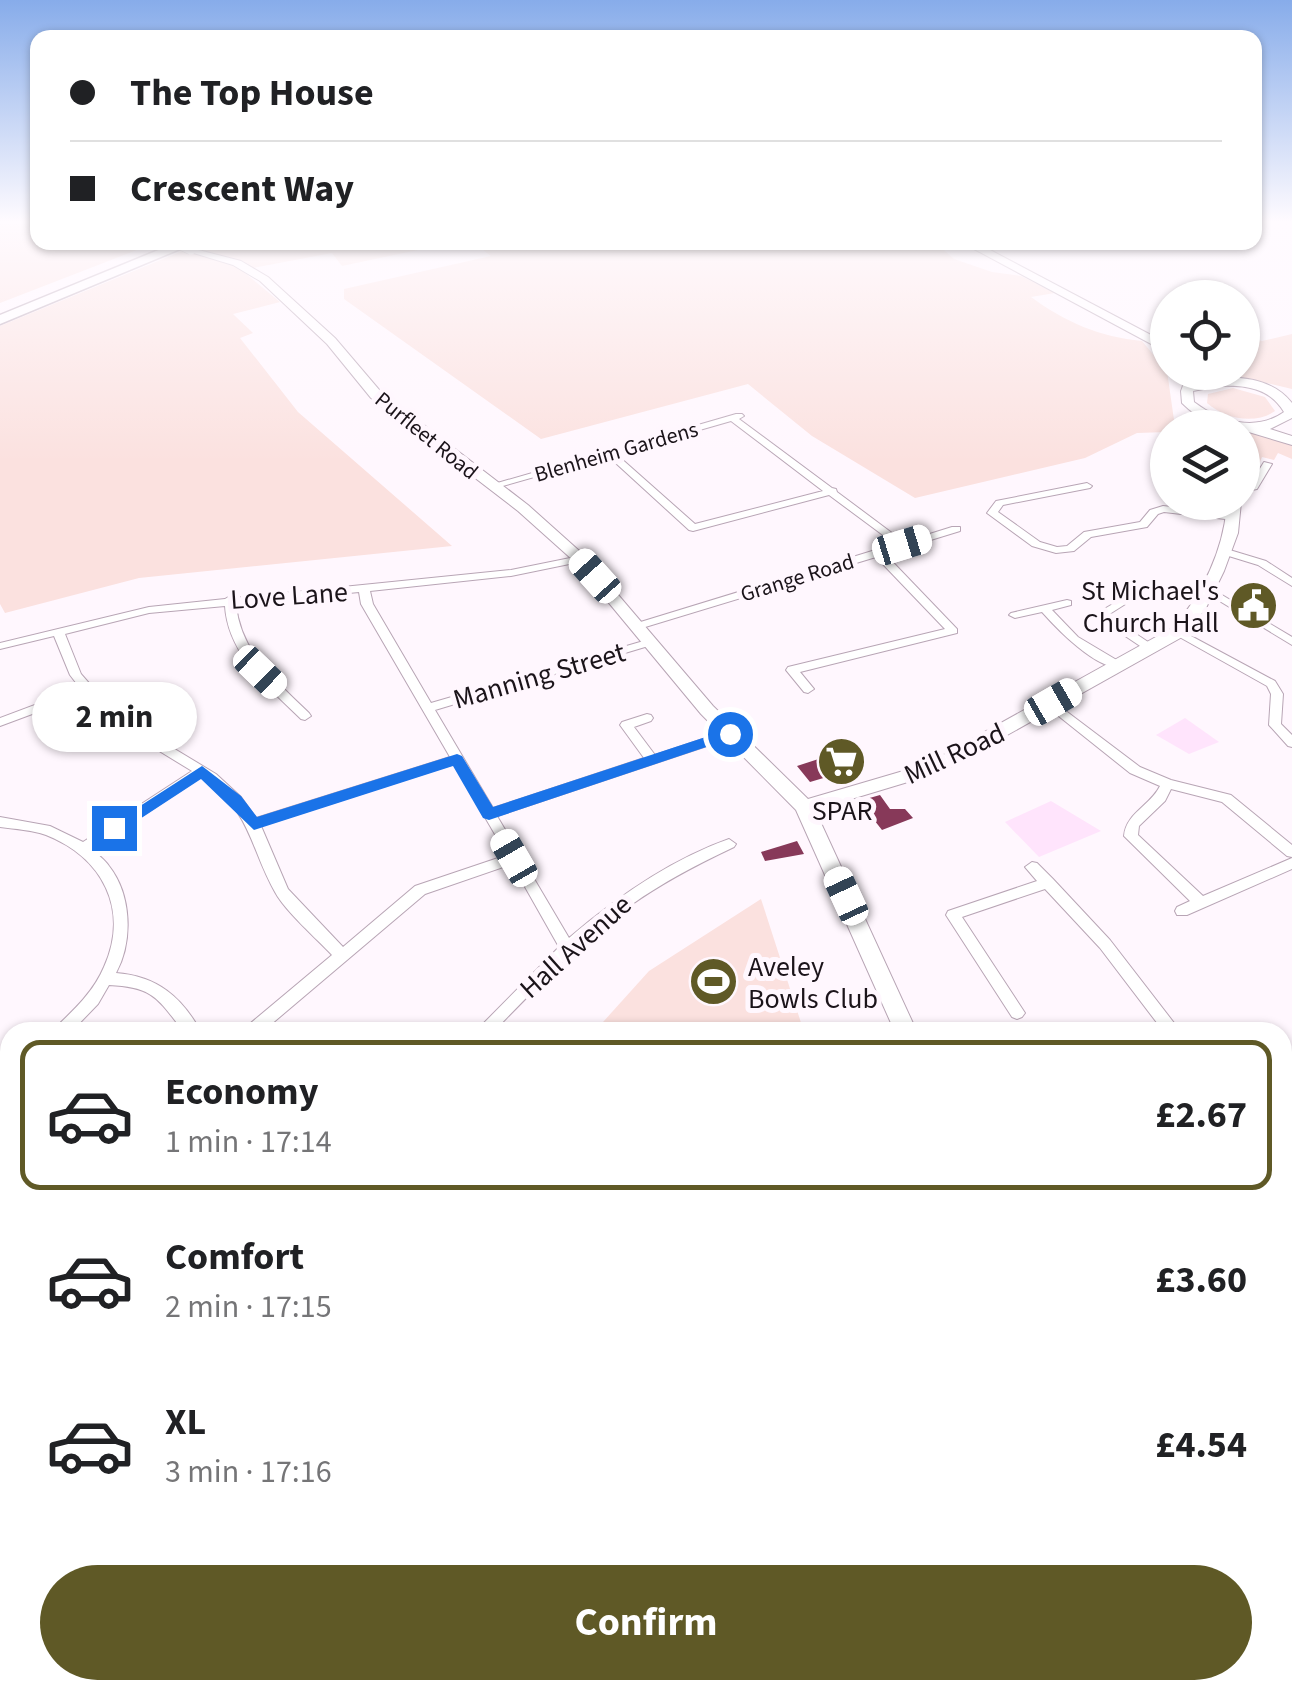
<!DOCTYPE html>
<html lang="en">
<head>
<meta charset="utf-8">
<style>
	:root { --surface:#fff; --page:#f6f6f6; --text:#202124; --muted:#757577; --line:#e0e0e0; --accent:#5f5926 }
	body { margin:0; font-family:"Source Sans 3",sans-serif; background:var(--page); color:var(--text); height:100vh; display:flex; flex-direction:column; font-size:38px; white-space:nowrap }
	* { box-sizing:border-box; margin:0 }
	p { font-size:32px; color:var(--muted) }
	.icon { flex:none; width:55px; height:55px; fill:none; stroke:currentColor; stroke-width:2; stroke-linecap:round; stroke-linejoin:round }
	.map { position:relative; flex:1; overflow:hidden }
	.side { position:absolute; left:0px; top:1022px; width:1292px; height:678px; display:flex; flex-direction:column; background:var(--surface); border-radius:30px 30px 0 0; box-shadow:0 2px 8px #0004 }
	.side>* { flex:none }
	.hud { position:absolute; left:30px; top:30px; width:1232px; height:220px; border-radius:20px; box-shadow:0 2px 8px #0004; display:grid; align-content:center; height:220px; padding:0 40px; background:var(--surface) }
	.tools { position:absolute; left:1150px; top:280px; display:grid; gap:20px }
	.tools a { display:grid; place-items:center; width:110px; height:110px; border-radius:50%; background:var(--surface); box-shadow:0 2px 8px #0004; font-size:50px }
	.end { position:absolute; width:45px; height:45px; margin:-22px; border:12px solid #1a73e8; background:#fff; box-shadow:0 0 0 5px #fff }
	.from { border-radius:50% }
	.bubble { position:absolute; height:70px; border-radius:35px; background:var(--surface); box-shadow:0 2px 8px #0004; font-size:32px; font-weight:700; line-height:70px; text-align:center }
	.car { position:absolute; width:30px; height:60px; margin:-30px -15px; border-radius:12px; box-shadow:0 0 8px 2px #0007; background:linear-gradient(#fff 24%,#345 0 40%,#fff 0 76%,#345 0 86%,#fff 0) }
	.hud b { display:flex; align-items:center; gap:35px; height:95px; font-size:38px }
	.hud b+b { border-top:2px solid var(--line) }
	.hud i { width:25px; height:25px; background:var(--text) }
	ul { padding:18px 0 0; list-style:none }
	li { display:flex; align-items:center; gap:30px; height:150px; margin:0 20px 15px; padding:0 20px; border:5px solid transparent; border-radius:20px }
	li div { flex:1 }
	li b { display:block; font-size:38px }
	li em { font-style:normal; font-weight:700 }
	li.on { border-color:var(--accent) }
	li>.icon { width:90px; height:90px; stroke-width:1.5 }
	.action { display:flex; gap:20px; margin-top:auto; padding:20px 40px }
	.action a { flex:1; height:115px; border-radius:60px; background:var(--accent); color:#fff; font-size:40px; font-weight:700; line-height:115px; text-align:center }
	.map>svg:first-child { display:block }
	.built { fill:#ffe4fc }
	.green { fill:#fbe1df }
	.building { fill:#873959 }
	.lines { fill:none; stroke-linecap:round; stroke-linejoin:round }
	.street-casing { stroke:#b8a5b5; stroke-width:2 }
	.secondary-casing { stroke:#b8a5b5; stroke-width:2 }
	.highway-casing { stroke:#b8a5b5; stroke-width:3 }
	.street { fill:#fff; fill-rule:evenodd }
	.secondary { fill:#fff; fill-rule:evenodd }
	.highway { fill:#fff; fill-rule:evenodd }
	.secondary-bridge-casing { stroke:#b8a5b5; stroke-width:12; stroke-linecap:butt }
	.secondary-bridge { stroke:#fff; stroke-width:11 }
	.route { fill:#1a73e8 }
	.labels { text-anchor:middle; stroke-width:10; stroke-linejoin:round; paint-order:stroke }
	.far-street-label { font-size:22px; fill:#1b141a; stroke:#fff7fe }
	.poi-label { font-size:28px; fill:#1b141a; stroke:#fff7fe; text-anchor:end }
	.street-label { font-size:28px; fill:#1b141a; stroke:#fff7fe }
</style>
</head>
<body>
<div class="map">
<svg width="1292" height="1699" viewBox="0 0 1292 1699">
	<rect width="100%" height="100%" fill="#fff7fe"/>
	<g class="built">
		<polygon points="1185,718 1219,742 1189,754 1156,735"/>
		<polygon points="1051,801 1101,831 1039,857 1005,822"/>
	</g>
	<g class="green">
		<polygon points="0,224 37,224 38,242 94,243 106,248 124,243 155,243 0,303"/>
		<polygon points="203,242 451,243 342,266 332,253 253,268 193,247"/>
		<path d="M474 243H936L954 259 992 272 1021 276 1055 293 1031 297C1065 322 1100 337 1142 341L1167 371 1175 427 1168 428 1167 432 1137 433 1085 458 915 498 812 436 748 384 541 439 344 299V289L491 256Z"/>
		<polygon points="185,250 239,268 280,302 233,314 253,333 240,338 298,412 452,546 139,578 5,613 0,604 0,326"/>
		<polygon points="1292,334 1292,389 1225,373 1242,372 1243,335 1262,341"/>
		<path d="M1233 388 1265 397 1275 411C1255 425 1225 419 1207 403L1208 394Z"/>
		<polygon points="1243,430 1292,444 1292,459 1278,453 1274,460 1262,457 1250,485 1243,487"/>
		<polygon points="761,899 804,1032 594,1032 649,971"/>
		<polygon points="1292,1346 1292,1620 1282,1607 1282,1350"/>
		<polygon points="830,1690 988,1690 983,1699 837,1699"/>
	</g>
	<g class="building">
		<polygon points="840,752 854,769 810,782 797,766"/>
		<polygon points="880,795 890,809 905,809 913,818 882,830 859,801"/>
		<polygon points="797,841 804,854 765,861 761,852"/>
	</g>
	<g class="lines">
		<defs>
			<g id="street">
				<path d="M736 414H742L744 416 739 419 832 488 836 489 837 492 904 542 952 527H960V531L885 554 957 629V633L800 672 814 689 808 693 804 692 786 670 788 667 945 629 876 557 642 628H634L632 626 634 624 895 544 829 495 693 531 689 530 608 456 492 489 487 486ZM731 421 823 491 695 524 616 454Z"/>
				<polygon points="1264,462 1272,464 1257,489 1242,492 1242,486 1250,485"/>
				<polygon points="1087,483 1092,486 1090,488 1003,505 998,512 1040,542 1057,547 1067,546 1084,532 1140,522 1150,510 1163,506 1234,514 1239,517 1234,520 1164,512 1158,514 1147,527 1091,537 1074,551 1056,553 1032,546 987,513 996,501"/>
				<polygon points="1223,548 1266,561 1292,578 1292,586 1258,565 1219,553 1219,549"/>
				<path d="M580 556 585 559 584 561 511 576 370 591 373 604 431 703 647 640H655L657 642 655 644 435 710 493 808 644 758 620 725 622 722 647 714 651 715 653 718 651 721 634 727 655 755 730 730 736 734 734 737 497 816 569 938C617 897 670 860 729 839L736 844 734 847C698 864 663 882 631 905 580 941 536 988 493 1032H475L559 947 512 864 425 894 262 1032H244L246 1027 332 955C317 939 285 911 275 892 249 846 252 811 201 777L92 849C97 854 105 860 109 866 132 895 133 942 116 973 157 976 182 997 201 1032H184C158 999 154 987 109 985L98 1004 71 1032H54L56 1027C75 1009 94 991 104 967 130 909 102 857 46 835 32 830 15 829 0 827V817L50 826 83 842 192 771 107 719 86 694 0 726V718L80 688 70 675 54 636 0 649V643L149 607 225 599 230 596 235 598 511 570ZM359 592 361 604 450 757 256 818 241 797 216 774 115 713 81 674 65 634 149 613 225 606C228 654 268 687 301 719L305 720 311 716 309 713C277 682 240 652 236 604ZM454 764 507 855 415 886 343 947 288 889 261 826Z"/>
				<polygon points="1207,586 1292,637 1292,645 1203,591 1203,587"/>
				<polygon points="1123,598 1127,599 1127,603 1108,615 1154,646 1154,650 1146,650 1094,615"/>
				<path d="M1067 600 1071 601V605L1052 610 1078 637 1120 662 1122 665 1120 668C1095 668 1058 630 1042 612L1015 618 1009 615 1011 613Z"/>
				<polygon points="1178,629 1275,681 1283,694 1281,724 1292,735 1292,747 1288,746 1269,725 1271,694 1267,686 1174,634 1174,630"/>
				<path d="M1050 699 1140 767 1171 780 1231 795 1292 845V857L1287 856 1222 802 1171 789 1165 801 1139 826 1138 835 1203 896 1292 858V869L1187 915H1177L1175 911 1177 907 1190 901 1124 836C1126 813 1150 806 1160 786L1130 773 1046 706 1044 703 1046 700Z"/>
				<polygon points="1032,862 1037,863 1053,879 1110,940 1181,1032 1164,1032 1100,948 1045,889 962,917 1025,1013 1022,1017 1017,1019 1012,1017 946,915 948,911 1037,881 1025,867"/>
				<polygon points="1292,1062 1292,1076 1282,1079 1282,1065"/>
				<path d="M0 1069C13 1074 10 1086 10 1098 0 1093 0 1081 0 1069Z"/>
				<polygon points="1292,1237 1292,1255 1282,1257 1282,1240"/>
				<polygon points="1078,1690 1102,1690 1099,1699 1075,1699"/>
			</g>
			<g id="secondary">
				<polygon points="961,242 975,242 1168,344 1168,353"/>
				<path d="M187 247 241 261 268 277 335 338 381 392 528 505 585 556 713 706 808 799 927 764 1172 628C1202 597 1225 547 1227 502H1241L1238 533 1224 571 1206 608 1184 636 941 772 815 810 917 1032H895L796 810 701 714 575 562 518 511 371 398 327 344 260 281 233 265 187 251Z"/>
				<path d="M1188 372H1200L1197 382C1229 374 1270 375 1292 403V418L1270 429 1292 436V445L1242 430V428C1218 428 1199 420 1182 403L1181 391ZM1218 386C1244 385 1269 387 1284 412 1256 432 1220 422 1194 402L1193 391Z"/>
				<polygon points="276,1690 319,1690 315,1699 272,1699"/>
				<polygon points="1136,1690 1173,1690 1177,1699 1140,1699"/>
			</g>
			<polygon id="highway" points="178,242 197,242 0,324 0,315"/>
		</defs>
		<use href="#street" class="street-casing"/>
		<use href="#secondary" class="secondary-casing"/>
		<use href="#highway" class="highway-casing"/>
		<use href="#street" class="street"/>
		<use href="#secondary" class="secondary"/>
		<use href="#highway" class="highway"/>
		<defs>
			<polyline id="secondary-bridge" points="176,242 191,249"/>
		</defs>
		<use href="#secondary-bridge" class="secondary-bridge-casing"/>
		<use href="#secondary-bridge" class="secondary-bridge"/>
	</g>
	<linearGradient id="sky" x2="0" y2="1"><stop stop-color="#87acea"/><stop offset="0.48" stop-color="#fffbff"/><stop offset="1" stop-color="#fffbff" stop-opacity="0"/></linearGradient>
	<rect width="1292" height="462" fill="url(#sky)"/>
	<polygon class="route" points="730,729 738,734 736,737 489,820 483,818 453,766 254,830 201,779 120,832 114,833 106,828 202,766 241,796 257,817 457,754 462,756 493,807"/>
	<defs>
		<symbol id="civic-disc" viewBox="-11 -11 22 22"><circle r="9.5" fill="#5f5926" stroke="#fff7fe"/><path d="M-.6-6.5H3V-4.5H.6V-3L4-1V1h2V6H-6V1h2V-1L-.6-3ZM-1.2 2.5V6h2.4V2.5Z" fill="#fff"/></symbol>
		<symbol id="supermarket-disc" viewBox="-11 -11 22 22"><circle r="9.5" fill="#5f5926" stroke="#fff7fe"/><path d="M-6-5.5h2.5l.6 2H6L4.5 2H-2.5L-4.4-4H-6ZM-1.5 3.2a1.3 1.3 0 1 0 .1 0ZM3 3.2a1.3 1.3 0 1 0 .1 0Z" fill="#fff"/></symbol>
		<symbol id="stadium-disc" viewBox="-11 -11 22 22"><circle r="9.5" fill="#5f5926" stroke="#fff7fe"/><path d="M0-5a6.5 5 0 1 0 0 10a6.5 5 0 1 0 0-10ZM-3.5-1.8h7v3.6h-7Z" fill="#fff"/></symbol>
	</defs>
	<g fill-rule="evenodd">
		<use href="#civic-disc" x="1226" y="578" width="55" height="55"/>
		<use href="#supermarket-disc" x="814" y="734" width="55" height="55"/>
		<use href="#stadium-disc" x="686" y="954" width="55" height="55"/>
	</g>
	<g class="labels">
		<g class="far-street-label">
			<text transform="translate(427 435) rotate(39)" y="8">Purfleet Road</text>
			<text transform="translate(616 451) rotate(-16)" y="8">Blenheim Gardens</text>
			<text transform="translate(797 577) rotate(-17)" y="8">Grange Road</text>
		</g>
		<g class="poi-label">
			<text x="1219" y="600">St Michael's<tspan x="1219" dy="32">Church Hall</tspan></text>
			<text x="842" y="820" text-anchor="middle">SPAR</text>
			<text x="748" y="976" text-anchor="start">Aveley<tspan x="748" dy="32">Bowls Club</tspan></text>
		</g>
		<g class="street-label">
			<text transform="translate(289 595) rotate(-4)" y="10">Love Lane</text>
			<text transform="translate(539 675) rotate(-16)" y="10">Manning Street</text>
			<text transform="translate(954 753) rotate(-25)" y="10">Mill Road</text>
			<text transform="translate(575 946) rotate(-42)" y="10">Hall Avenue</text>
		</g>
	</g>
</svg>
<div class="tools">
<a><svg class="icon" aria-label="locate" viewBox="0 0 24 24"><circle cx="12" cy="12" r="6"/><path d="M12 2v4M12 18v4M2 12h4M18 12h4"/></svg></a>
<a><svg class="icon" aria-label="layers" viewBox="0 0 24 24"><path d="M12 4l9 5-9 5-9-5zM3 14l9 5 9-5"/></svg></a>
</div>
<i class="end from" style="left:730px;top:734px"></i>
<i class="end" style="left:114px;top:828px"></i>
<div class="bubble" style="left:32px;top:682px;width:165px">2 min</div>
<i class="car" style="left:902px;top:545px;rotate:73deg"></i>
<i class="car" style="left:595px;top:576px;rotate:318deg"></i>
<i class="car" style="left:260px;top:672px;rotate:134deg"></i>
<i class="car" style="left:1053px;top:702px;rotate:60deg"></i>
<i class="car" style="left:514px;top:858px;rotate:330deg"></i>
<i class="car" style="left:846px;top:896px;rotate:335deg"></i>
<div class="hud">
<b><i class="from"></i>The Top House</b>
<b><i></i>Crescent Way</b>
</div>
<section class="side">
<ul>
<li class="on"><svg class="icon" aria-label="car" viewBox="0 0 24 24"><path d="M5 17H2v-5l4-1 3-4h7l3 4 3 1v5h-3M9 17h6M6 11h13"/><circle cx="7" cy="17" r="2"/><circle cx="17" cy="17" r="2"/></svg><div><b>Economy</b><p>1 min · 17:14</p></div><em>£2.67</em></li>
<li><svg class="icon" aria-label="car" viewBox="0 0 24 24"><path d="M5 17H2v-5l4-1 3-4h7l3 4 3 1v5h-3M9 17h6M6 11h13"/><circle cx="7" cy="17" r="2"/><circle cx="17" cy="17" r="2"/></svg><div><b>Comfort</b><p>2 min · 17:15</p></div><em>£3.60</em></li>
<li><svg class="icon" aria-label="car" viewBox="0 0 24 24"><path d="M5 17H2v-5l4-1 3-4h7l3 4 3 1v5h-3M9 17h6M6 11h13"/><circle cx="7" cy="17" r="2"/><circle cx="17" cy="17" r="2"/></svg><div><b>XL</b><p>3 min · 17:16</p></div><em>£4.54</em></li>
</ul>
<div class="action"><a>Confirm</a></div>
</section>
</div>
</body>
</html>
